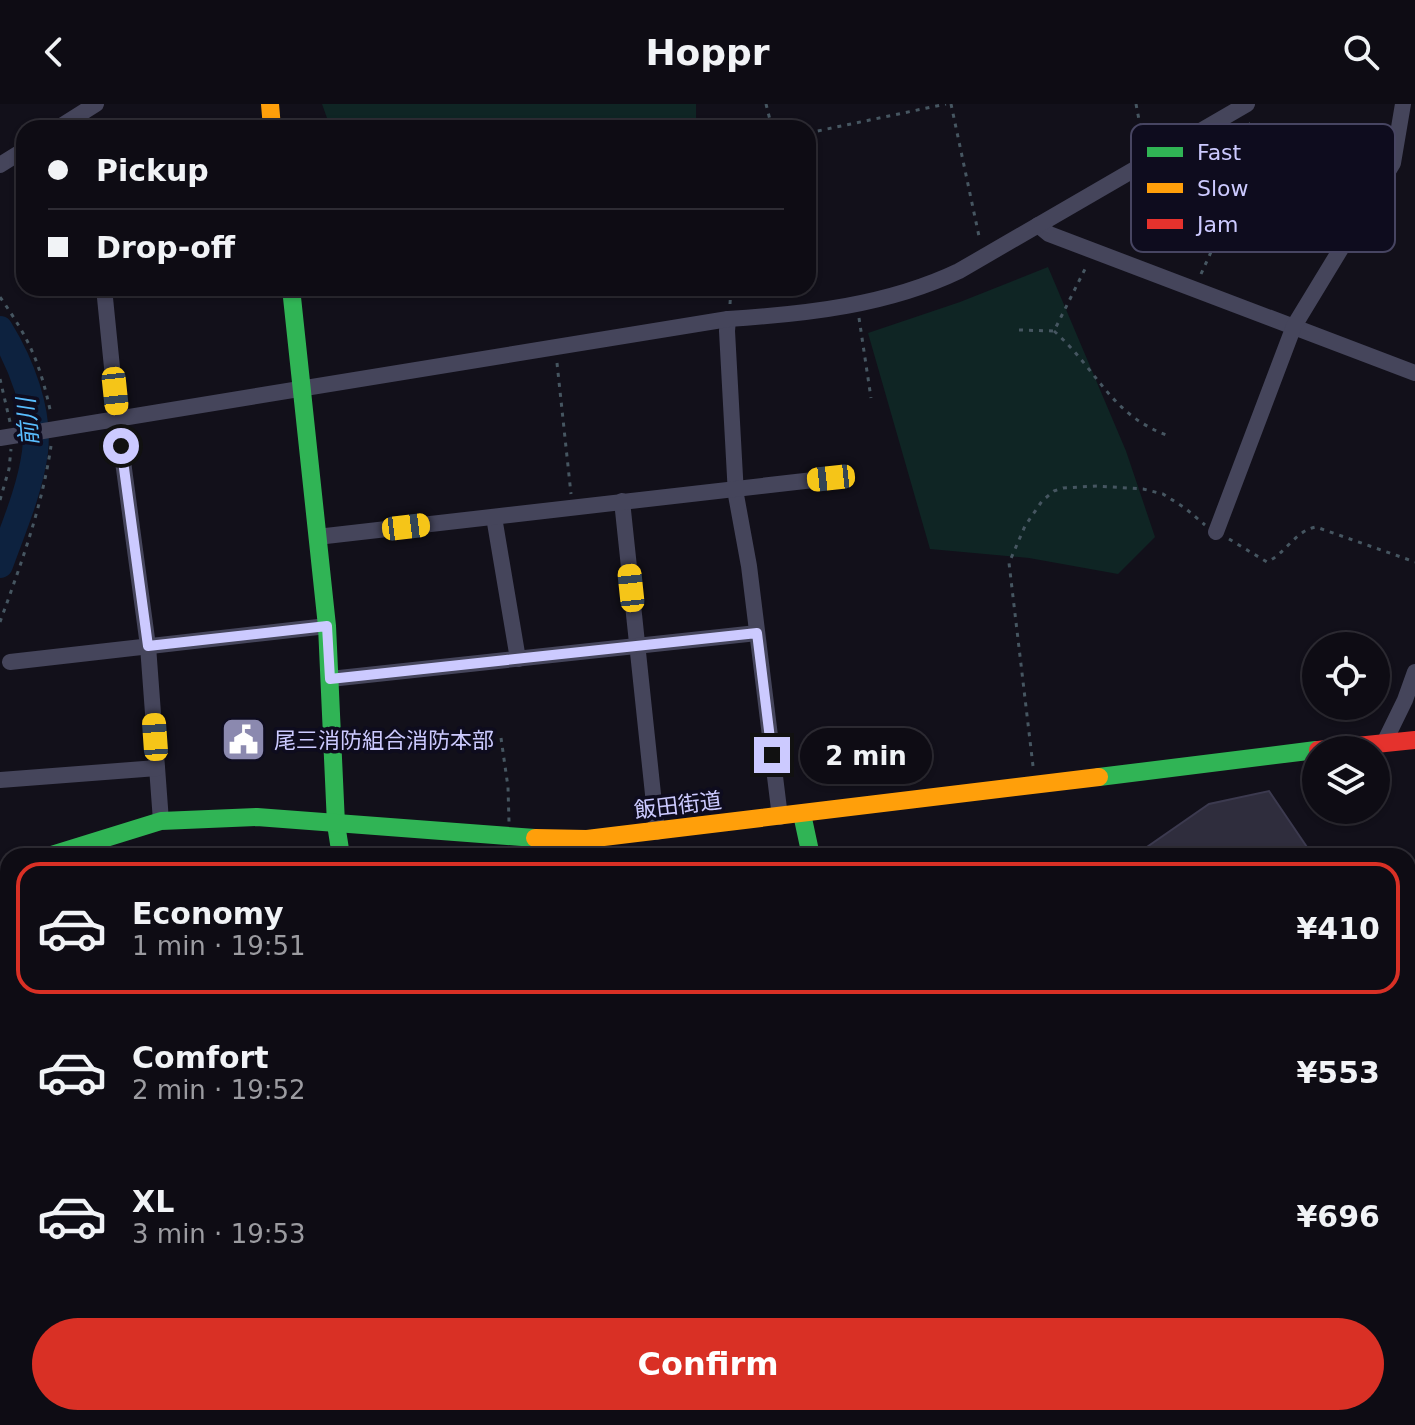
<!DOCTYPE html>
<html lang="en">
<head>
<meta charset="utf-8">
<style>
	:root { --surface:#0e0c14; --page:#1c1a22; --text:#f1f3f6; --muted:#9b9ba0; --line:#2e2c34; --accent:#d93025 }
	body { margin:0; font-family:"DejaVu Sans","Noto Sans JP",sans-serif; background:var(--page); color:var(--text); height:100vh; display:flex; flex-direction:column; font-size:30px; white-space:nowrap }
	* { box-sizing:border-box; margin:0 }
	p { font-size:26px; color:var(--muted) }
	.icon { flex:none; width:44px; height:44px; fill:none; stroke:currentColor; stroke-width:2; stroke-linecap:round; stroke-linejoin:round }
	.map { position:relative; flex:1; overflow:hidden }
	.panel { position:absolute; left:0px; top:744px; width:1416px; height:578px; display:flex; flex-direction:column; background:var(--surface); border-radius:24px 24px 0 0; box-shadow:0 2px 6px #0004,0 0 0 2px var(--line) }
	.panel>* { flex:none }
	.banner { position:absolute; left:16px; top:16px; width:800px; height:176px; border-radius:24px; box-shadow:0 2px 6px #0004,0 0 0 2px var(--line); display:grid; align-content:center; height:176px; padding:0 32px; background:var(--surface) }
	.buttons { position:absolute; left:1302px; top:528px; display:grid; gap:16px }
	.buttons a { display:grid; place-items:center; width:88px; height:88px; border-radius:50%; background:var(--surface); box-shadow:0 2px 6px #0004,0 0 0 2px var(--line); font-size:40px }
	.end { position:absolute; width:36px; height:36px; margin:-18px; border:10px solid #cccaff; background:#111; box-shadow:0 0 0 4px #111 }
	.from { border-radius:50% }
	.bubble { position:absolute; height:56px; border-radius:28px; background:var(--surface); box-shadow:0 2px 6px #0004,0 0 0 2px var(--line); font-size:26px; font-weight:700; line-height:56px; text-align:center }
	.car { position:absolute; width:24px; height:48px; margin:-24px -12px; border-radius:10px; box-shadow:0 0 6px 2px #0007; background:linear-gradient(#f5c518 24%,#345 0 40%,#f5c518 0 76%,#345 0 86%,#f5c518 0) }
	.banner b { display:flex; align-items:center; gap:28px; height:76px; font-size:30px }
	.banner b+b { border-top:2px solid var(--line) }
	.banner i { width:20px; height:20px; background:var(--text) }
	ul { padding:14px 0 0; list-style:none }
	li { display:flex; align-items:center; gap:24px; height:132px; margin:0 16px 12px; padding:0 16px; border:4px solid transparent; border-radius:24px }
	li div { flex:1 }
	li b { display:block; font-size:30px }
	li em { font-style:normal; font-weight:700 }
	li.current { border-color:var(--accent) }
	li>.icon { width:72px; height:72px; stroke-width:1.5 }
	.primary-button { display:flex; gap:16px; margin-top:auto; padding:16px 32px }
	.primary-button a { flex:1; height:92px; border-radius:48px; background:var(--accent); color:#fff; font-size:32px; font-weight:700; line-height:92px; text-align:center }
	header { display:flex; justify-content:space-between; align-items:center; height:104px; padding:0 32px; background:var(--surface); font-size:36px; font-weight:700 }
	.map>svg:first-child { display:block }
	.green { fill:#0f2524 }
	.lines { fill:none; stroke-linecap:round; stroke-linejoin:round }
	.river { stroke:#0d223f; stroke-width:26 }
	.building { fill:#2f2d3d; stroke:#3c3a4f; stroke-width:2 }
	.path { stroke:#465661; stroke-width:3; stroke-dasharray:4 6; stroke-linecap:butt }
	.street { stroke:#45455b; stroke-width:16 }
	.fast { stroke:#30b455; stroke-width:18 }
	.slow { stroke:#ff9f0a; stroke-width:18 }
	.jam { stroke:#e5322d; stroke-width:18 }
	.route { stroke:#cccaff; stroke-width:10 }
	.labels { text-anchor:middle; stroke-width:7; stroke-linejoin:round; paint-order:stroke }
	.poi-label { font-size:22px; fill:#cccaff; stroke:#0e0c1e; text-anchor:start }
	.street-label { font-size:22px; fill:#cccaff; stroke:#0e0c1e }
	.water-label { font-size:24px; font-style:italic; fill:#59bdfe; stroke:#0e0c1e }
	.key { fill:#0e0c1e; stroke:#474562; stroke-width:2 }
	.key-label { font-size:22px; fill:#cccaff }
</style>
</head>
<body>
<header><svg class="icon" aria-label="back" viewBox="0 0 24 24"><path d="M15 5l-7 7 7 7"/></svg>Hoppr<svg class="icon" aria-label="search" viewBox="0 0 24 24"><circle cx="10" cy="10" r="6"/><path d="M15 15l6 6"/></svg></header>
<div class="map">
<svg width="1415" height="1321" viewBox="0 0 1415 1321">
	<rect width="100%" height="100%" fill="#12101a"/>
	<g class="green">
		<polygon points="322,0 696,0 696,24 314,24 327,14"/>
		<polygon points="1048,163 1126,347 1155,433 1118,470 1029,454 930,445 868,229 960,198"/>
	</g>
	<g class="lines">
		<g class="river">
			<path d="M0 225C21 259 40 307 35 348 30 386 13 425 0 461"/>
			<polyline points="1408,828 1415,826"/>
			<polyline points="505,1321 517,1314"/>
		</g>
	</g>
	<polygon class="building" points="1269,687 1313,752 1134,752 1209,700"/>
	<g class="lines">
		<g class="path">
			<polyline points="766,0 772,24"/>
			<polyline points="951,0 980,137"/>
			<polyline points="1136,0 1144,42"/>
			<polyline points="808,29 946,0"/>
			<polyline points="1201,170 1221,126 1256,35 1254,25 1246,17"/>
			<path d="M0 193C30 236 40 259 51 310"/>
			<polyline points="730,200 731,184"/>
			<polyline points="859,214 871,294"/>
			<polyline points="1019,226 1054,227 1087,161"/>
			<path d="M1054 227C1098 266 1110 311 1169 332"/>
			<polyline points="557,259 571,390"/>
			<polyline points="0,275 10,318"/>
			<polyline points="0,396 9,365 11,345"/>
			<path d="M1229 435 1267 458C1285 450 1296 426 1316 423L1415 458"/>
			<path d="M0 518C21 460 42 403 51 342"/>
			<polyline points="501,634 508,683 509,718"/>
			<polyline points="1033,662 1009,459 1025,422 1042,397 1054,387 1063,384 1097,382 1143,385 1163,390 1185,404 1205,421"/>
			<polyline points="1408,762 1411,760"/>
			<polyline points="1408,881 1415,877"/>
			<polyline points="1408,902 1415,899"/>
			<polyline points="0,1004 8,1002"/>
			<polyline points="1408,1056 1415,1050"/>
			<polyline points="1408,1101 1415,1100"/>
			<polyline points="0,1234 8,1233"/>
			<polyline points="0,1292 6,1321"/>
			<polyline points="235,1314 236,1321"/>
			<polyline points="1245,1314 1246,1321"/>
			<polyline points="446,1321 454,1314"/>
			<polyline points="611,1321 622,1317"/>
		</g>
		<g class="street">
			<polyline points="58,24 96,0"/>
			<polyline points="0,61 24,46"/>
			<polyline points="1038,121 1049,130 1415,269"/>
			<polyline points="104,184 117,313 148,542 161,717"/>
			<polyline points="728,215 727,227 736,391 749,462 780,713"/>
			<path d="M0 334 728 215C807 210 888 201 959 167L1247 0"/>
			<polyline points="622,397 657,728"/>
			<polyline points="494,413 518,555"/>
			<polyline points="1216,428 1294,222 1393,59 1403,0"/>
			<polyline points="317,433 831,374"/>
			<polyline points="10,558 327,522"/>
			<polyline points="330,575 757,529"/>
			<polyline points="1384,639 1405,596 1415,568"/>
			<polyline points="0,676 157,664"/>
			<polyline points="1052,1321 1054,1314"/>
		</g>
		<g class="fast">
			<polyline points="291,184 327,522 336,720 341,752"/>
			<polyline points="1099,673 1316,646"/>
			<polyline points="802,710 811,752"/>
			<polyline points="48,752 161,717 257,713 535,734"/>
			<polyline points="1408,966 1415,959"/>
			<polyline points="658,1314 665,1321"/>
		</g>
		<g class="slow">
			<polyline points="270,0 272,24"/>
			<polyline points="535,734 587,735 1099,673"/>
			<polyline points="1408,1003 1415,996"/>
			<polyline points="838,1321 852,1314"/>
		</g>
		<g class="jam">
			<polyline points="1318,646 1415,636"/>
			<polyline points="0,770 8,767"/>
			<polyline points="780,1321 793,1314"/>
		</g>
	</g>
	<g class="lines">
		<polyline class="route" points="121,342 148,542 327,522 330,575 757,529 772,651"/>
	</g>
	<defs>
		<symbol id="civic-square" viewBox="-11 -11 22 22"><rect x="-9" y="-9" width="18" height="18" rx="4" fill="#8b89af" stroke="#0e0c1e"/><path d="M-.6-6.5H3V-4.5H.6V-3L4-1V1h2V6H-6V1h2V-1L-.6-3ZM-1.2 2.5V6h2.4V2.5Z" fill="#fff"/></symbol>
	</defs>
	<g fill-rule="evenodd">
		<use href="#civic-square" x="218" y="610" width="51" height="51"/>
	</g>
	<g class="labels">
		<g class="poi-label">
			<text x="274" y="644">尾三消防組合消防本部</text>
		</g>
		<g class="street-label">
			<text transform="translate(678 701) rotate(-7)" y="8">飯田街道</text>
		</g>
		<g class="water-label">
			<text transform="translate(28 318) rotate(-95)" y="8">前川</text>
		</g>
	</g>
	<rect x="1131" y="20" width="264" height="128" rx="12" class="key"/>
	<rect x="1147" y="43" width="36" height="10" fill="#30b455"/>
	<rect x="1147" y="79" width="36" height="10" fill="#ff9f0a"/>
	<rect x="1147" y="115" width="36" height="10" fill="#e5322d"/>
	<g class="key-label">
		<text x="1197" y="56">Fast</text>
		<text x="1197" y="92">Slow</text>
		<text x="1197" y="128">Jam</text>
	</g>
</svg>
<div class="buttons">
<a><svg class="icon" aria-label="locate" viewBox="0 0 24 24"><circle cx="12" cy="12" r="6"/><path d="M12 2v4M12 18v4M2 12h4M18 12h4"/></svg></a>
<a><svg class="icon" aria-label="layers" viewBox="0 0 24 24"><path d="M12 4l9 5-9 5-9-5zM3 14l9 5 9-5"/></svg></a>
</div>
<i class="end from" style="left:121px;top:342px"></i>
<i class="end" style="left:772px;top:651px"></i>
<div class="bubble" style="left:800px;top:624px;width:132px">2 min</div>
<i class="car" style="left:115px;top:287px;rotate:174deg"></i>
<i class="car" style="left:831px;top:374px;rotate:264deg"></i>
<i class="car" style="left:406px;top:423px;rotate:83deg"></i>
<i class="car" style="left:631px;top:484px;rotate:354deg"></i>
<i class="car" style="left:155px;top:633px;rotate:356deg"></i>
<div class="banner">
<b><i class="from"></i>Pickup</b>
<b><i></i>Drop-off</b>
</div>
<section class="panel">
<ul>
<li class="current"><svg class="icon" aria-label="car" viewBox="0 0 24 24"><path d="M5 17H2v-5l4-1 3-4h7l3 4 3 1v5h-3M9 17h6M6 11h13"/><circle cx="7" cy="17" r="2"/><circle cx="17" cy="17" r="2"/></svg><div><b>Economy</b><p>1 min · 19:51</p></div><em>¥410</em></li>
<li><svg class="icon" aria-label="car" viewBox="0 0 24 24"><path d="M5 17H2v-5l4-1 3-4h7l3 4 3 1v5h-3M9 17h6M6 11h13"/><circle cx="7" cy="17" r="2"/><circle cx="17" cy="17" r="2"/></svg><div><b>Comfort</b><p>2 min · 19:52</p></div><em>¥553</em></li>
<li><svg class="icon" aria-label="car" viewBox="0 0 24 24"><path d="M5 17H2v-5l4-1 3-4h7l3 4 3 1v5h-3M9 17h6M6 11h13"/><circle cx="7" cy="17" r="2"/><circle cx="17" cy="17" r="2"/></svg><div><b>XL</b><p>3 min · 19:53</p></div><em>¥696</em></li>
</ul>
<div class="primary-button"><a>Confirm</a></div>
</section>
</div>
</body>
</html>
